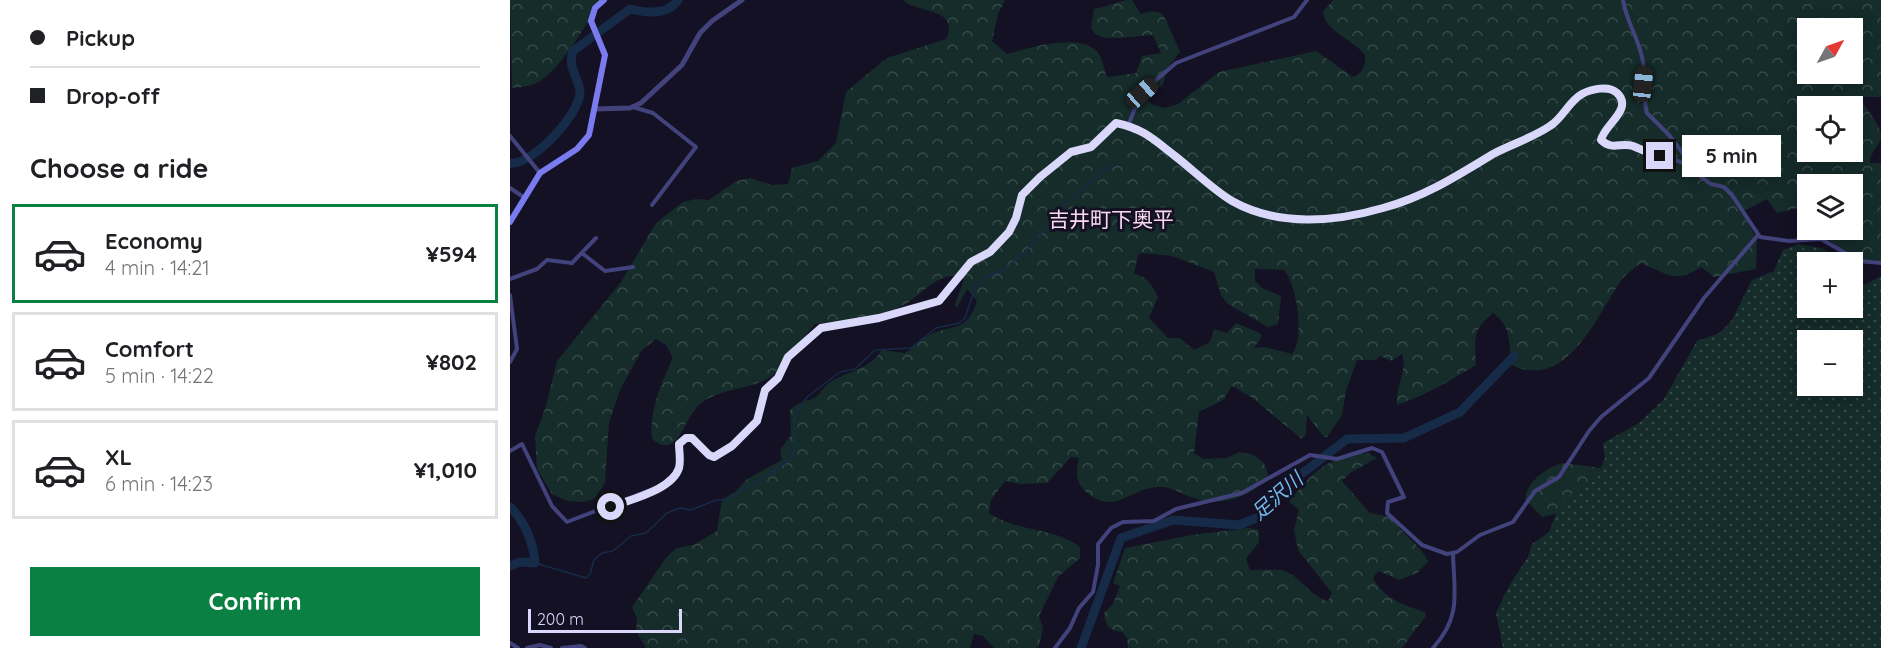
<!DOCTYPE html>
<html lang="en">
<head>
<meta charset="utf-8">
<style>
	:root { --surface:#fff; --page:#f2f2f2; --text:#202124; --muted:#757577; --line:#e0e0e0; --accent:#0b8043 }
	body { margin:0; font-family:Quicksand,"Noto Sans JP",sans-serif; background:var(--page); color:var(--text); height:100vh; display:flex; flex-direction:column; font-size:22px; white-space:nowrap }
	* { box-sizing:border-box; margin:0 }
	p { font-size:20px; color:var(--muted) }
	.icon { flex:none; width:33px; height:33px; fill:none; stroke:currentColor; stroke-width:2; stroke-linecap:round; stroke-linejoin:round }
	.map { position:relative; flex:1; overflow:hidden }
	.panel { display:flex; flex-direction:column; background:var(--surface); width:510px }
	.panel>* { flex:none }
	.banner { display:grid; align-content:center; height:132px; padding:0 30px; background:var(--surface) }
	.needle { width:39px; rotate:50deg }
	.controls { position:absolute; left:1287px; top:18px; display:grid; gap:12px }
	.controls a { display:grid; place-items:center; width:66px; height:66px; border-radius:0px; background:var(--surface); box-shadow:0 3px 15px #0003; font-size:30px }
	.scale { position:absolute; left:18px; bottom:15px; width:154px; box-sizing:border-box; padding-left:6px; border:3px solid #dad8fa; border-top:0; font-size:16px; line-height:21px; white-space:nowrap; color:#dad8fa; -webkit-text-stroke:4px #131123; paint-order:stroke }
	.end { position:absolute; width:27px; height:27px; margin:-14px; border:8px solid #dad8fa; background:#111; box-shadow:0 0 0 3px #111 }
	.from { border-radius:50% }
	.bubble { position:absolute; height:42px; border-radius:0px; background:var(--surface); box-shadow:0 3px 15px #0003; font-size:20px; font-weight:700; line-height:42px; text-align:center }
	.car { position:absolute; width:18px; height:36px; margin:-18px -9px; border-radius:8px; box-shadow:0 0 4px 2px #0007; background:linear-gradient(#222 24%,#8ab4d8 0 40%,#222 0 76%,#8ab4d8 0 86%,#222 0) }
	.banner b { display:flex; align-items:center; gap:21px; height:57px; font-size:22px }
	.banner b+b { border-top:2px solid var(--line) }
	.banner i { width:15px; height:15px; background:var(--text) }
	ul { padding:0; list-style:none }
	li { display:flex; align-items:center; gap:18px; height:99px; margin:0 12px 9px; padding:0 18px; border:3px solid var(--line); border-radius:0px }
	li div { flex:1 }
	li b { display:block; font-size:22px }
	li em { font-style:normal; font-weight:700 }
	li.on { border-color:var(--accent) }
	li>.icon { width:54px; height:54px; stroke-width:1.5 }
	h2 { padding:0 30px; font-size:27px; line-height:72px }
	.cta { display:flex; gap:12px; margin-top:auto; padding:12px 30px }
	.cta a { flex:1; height:69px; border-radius:0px; background:var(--accent); color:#fff; font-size:24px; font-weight:700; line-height:69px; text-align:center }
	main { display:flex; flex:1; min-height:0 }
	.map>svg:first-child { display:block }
	.grass { fill:url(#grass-dots); fill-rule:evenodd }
	.forest { fill:url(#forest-crowns); fill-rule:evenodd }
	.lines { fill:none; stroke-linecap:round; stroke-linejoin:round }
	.stream { stroke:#162b48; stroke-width:1.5 }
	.river { stroke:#162b48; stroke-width:9 }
	.minor { stroke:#42427c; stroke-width:4 }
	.tertiary { stroke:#42427c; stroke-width:5 }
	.secondary { stroke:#7a7bef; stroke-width:6 }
	.route { stroke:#dad8fa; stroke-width:8 }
	.labels { text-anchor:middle; stroke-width:6; stroke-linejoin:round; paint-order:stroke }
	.water-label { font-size:20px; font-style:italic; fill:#72b9ee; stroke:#131123 }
	.quarter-label { font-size:21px; fill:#fad9f0; stroke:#131123 }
</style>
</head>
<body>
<main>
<section class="panel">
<div class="banner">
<b><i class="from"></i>Pickup</b>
<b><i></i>Drop-off</b>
</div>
<h2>Choose a ride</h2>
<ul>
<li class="on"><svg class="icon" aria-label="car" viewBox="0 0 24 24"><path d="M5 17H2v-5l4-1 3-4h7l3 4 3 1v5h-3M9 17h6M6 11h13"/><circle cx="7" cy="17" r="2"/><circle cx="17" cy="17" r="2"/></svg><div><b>Economy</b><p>4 min · 14:21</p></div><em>¥594</em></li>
<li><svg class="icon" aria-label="car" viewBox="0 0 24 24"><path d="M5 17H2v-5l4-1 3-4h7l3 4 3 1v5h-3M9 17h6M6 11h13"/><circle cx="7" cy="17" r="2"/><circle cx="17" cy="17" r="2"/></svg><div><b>Comfort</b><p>5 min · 14:22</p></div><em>¥802</em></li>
<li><svg class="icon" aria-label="car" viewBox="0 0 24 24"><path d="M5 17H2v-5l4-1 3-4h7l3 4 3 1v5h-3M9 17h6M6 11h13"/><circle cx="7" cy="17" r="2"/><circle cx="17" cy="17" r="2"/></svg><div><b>XL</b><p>6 min · 14:23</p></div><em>¥1,010</em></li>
</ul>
<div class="cta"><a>Confirm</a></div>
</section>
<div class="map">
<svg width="1371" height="648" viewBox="0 0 1371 648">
	<defs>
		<pattern id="grass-dots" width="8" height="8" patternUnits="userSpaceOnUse" patternTransform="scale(1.5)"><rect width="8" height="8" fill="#152c2a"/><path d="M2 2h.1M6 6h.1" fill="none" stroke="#364a4a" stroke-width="1.8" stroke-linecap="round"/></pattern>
		<pattern id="forest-crowns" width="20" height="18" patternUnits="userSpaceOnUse" patternTransform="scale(1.5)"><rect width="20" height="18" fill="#152c2a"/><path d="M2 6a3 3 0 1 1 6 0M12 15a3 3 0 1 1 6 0" fill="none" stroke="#364a4a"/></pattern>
	</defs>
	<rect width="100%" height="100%" fill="#131123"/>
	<path class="grass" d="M1288 244 1312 248 1332 262H1298V308H1342L1343 276 1350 287 1371 276V648H993L986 613 999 586 1018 557 1022 544 1039 532 1051 501 1065 490 1086 480 1095 458 1093 443 1129 423 1154 399 1187 341 1210 333 1222 320 1242 280 1264 271 1273 250ZM1298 340H1342V386H1298Z"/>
	<g class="forest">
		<path d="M0 0H92C75 25 57 60 33 79 24 86 13 87 2 88Z"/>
		<path d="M393 0H495L488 14 482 41 497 54C519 48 573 31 589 54 593 60 594 70 597 77L626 73 632 56 651 53 643 35C627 35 596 43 584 33L581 27 584 9C599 7 607 0 622 0L631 14C653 7 654 15 662 34 664 40 668 45 670 52L658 67 652 87 628 92 643 105 655 108 668 104 709 72 806 51 843 77C853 74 856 64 855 55 842 38 815 32 813 12L823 0H1371V97H1350C1355 109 1371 123 1371 137 1369 147 1360 151 1360 163H1371V261C1363 260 1353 261 1346 258 1330 252 1324 239 1308 237L1303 230H1342V184H1298L1297 221 1288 208 1267 213 1257 199 1232 212 1247 239 1246 269 1204 277 1191 267C1165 284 1157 274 1131 263 1125 268 1118 272 1113 278 1087 314 1057 394 1000 364 1000 344 1001 326 983 313 962 329 965 340 966 365 941 380 915 396 887 405 885 388 898 370 892 354L881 361 870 356 866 360H847L836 391 832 415 817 437H814L797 415 796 434 792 439 741 397 722 386 713 400 689 412 684 453 693 459 717 458 729 452C745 454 756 459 758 476 743 497 708 508 684 498 674 495 664 488 653 487 620 485 607 518 576 492 565 481 566 473 569 458L561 457 537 483 511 484 495 481 481 500 479 513C506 532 544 527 570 547V558L548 577 529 616 533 628 529 646 526 648H484L473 636 464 634 460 648H136L126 631 127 619 122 607 156 558 166 548 183 545 207 531 212 499 224 493 237 479 272 460 270 450 281 435 280 410C287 402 297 402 306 397 311 393 314 386 319 383 337 371 359 370 372 350L395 353C403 348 411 339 419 335 443 323 456 334 467 301L457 289 447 308 445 305 454 279C433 267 413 293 397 303 369 320 337 321 305 324 294 336 271 370 260 377 238 391 207 388 188 406 173 420 168 461 142 439 139 411 151 383 163 358L156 345 146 339 132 350 111 388 99 422 95 483 84 499 73 502 57 501 42 494 27 469 25 436 36 406 47 361 111 282 146 223 173 202 186 199 199 200 226 181 240 178 262 185 278 184 282 168 308 161 326 143 336 92 356 75 377 58 436 39C451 7 404 13 393 0ZM1298 28H1342V74H1298ZM1298 106H1342V152H1298ZM632 253 662 256 704 272 711 295 718 304 758 327 768 324 771 296 752 288 745 281V269L774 270C787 285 795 338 782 354L755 347 744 348 752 336 750 333 726 323 717 333 704 329 700 342 684 350 670 338H658L639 318 648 297C643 286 637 276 624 274L628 255Z"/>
		<path d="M858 453 867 458 840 473 832 481 860 513 882 517C891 535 914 547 918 562L907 573 889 580 868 571 863 578C874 599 894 605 915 612L916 616 892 648H618L617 638 612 632C598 630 596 626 594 613L603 604 610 586 603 583 615 548 682 535 739 528 749 530V542L736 559 740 570C750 570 761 569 770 570 790 573 798 596 818 601L822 593 788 550 784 530 789 510 779 502C803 471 818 456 858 453Z"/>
		<path d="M1053 463 1091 468 1086 480C1068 489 1054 495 1046 514L1032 517 1015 499C1017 481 1037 467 1053 463Z"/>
	</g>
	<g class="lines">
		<polyline class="stream" points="25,563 76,578 80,574 84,560 92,553 103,551 121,536 136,533 157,513 170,508 181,510 206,500 217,500 281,460 286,445 284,422 287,412 297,397 330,372 345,369 365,350 401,348 426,328 449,323 455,318 466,285 474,278 495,269 516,251 535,230 546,211 603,164"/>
		<g class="river">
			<path d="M0 163C22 166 70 114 70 92 69 77 57 68 63 51L120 9C136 13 158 15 168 0"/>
			<path d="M0 507C16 523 23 541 25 563L10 562 0 566"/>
			<polyline points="571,648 611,538 663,520 729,525 749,517 789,476 837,439 894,438 950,412 1004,356"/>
		</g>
		<g class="minor">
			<path d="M1113 0C1116 22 1130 40 1133 62 1136 79 1132 96 1137 113L1159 135 1190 176 1201 184 1214 187 1222 195 1250 237 1279 241 1311 239 1349 261 1371 263"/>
			<polyline points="123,107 143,113 186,147 142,205"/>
			<polyline points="618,126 631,93 666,63 784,17 797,0"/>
			<polyline points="0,136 30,173"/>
			<polyline points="0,188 15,198"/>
			<polyline points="73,254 95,271 123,267"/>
			<polyline points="0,279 27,269 37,260 62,263 86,238"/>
			<polyline points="0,295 7,349 0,362"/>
			<path d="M0 451 12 444 42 506 57 522 153 485 170 467 169 444 176 438H182L199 455H211L247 421 255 390 268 378 278 357 288 348 311 328 369 318 429 301 461 262 480 252 499 232 506 218 512 195 530 177 561 152 581 147 606 123 620 126 647 139 722 201 760 214 791 220 831 217 870 209 922 191 985 153 1044 124 1072 94 1096 88 1106 92 1111 100 1110 112 1091 140C1102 151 1110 142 1123 146 1127 148 1131 152 1136 154 1154 160 1164 156 1182 168"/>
			<polyline points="0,643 8,648"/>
			<polyline points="17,648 30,645 41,648"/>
			<polyline points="52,648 71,646 75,648"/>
			<polyline points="545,648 560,628 569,608 583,592 588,565 588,544 601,528 613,522 644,521 666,509 732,493 800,455 827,459 862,448 872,452 894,497 878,502 877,513 912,545 937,554 947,552 970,535 1003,522 1025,491 1049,477 1079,431 1091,417 1139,378 1194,298 1248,235"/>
			<path d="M923 648C952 616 944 593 943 553"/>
		</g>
		<polyline class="tertiary" points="84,109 120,108 131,103 172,65 190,33 202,21 232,0"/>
		<polyline class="secondary" points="0,222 30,173 67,149 79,135 95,55 81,21 85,8 94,0"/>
	</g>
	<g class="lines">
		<path class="route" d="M101 507C121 499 162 490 169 468 171 461 169 451 169 444L176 438H182L199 455 204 457 222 446 247 421 255 390 268 378 278 357 311 328 369 318 429 301 461 262 480 252 499 232 506 218 512 195 530 177 561 152 581 147 606 123C634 129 643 139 665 156 682 169 703 190 722 201 768 227 825 222 873 208 914 197 947 176 983 154 1002 144 1022 138 1040 126 1053 118 1059 101 1072 94 1081 89 1099 85 1107 93 1124 109 1094 125 1091 140 1103 151 1110 142 1123 146 1133 150 1140 154 1150 156"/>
	</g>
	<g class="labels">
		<g class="water-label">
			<text transform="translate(767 496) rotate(-41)" y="7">足沢川</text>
		</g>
		<g class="quarter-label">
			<text x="601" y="227">吉井町下奥平</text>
		</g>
	</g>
</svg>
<div class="controls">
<a><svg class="needle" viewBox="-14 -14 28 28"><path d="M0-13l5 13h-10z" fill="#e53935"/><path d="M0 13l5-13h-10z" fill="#757577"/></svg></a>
<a><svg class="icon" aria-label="locate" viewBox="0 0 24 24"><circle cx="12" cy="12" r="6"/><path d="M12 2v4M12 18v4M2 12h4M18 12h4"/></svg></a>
<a><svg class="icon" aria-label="layers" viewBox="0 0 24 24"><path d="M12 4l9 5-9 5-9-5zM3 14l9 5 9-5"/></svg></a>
<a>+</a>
<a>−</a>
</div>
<div class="scale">200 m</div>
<i class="end from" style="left:101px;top:507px"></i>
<i class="end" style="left:1150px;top:156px"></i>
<div class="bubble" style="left:1172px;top:135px;width:99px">5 min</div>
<i class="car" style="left:1133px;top:84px;rotate:6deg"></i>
<i class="car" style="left:632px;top:93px;rotate:49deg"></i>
</div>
</main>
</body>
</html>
